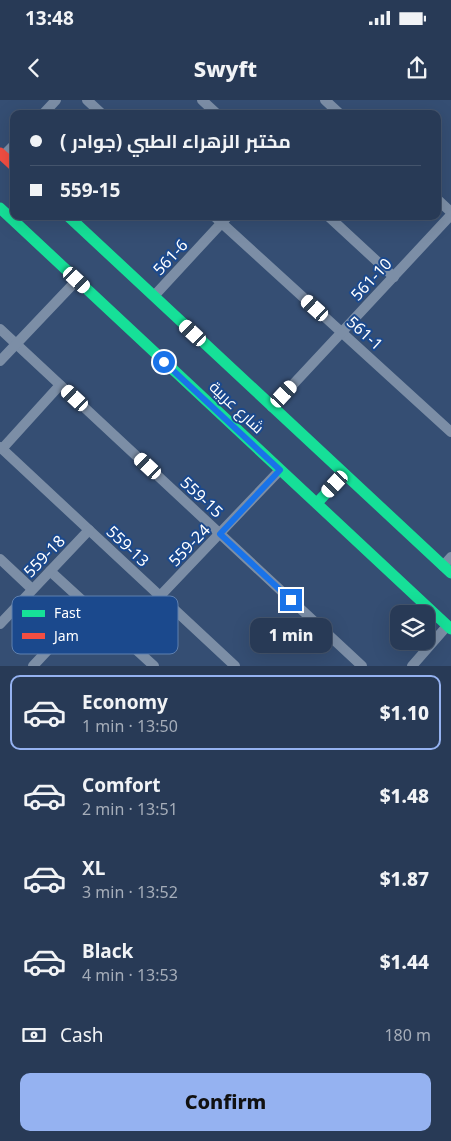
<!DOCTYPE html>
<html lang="en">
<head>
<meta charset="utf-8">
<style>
	:root { --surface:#283a56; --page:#30415c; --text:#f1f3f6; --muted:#a5adb9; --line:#44546c; --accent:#95b2f1 }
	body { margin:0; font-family:"Noto Sans",Cairo,sans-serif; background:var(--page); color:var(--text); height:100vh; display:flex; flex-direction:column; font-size:19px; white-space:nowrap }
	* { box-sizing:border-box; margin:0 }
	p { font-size:16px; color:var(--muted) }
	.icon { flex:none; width:28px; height:28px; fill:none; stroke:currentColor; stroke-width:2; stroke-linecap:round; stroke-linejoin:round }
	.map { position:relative; height:566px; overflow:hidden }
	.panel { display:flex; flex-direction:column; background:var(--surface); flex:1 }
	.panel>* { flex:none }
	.banner { position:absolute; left:10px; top:10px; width:431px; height:110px; border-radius:10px; box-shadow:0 5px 20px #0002,0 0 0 1px var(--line); display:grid; align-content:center; height:110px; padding:0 20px; background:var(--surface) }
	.buttons { position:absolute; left:390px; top:505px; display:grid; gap:10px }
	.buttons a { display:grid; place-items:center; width:45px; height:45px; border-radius:10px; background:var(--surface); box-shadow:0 5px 20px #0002,0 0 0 1px var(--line); font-size:25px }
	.end { position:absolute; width:22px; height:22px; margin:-11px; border:6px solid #1a73e8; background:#fff; box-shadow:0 0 0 2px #fff }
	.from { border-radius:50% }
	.bubble { position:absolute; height:35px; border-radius:10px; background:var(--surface); box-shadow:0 5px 20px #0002,0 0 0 1px var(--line); font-size:16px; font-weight:800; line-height:35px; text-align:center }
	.car { position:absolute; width:15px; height:30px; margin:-15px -8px; border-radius:6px; box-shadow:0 0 4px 1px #0007; background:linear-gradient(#fff 24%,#345 0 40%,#fff 0 76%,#345 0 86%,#fff 0) }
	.banner b { display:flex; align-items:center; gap:18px; height:48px; font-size:19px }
	.banner b+b { border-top:1px solid var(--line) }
	.banner i { width:12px; height:12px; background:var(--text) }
	ul { padding:9px 0 0; list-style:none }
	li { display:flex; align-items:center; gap:15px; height:75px; margin:0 10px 8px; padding:0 10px; border:2px solid transparent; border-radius:10px }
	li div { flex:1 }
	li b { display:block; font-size:19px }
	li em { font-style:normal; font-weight:800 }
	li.active { border-color:var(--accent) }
	li>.icon { width:45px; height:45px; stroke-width:1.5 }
	.pay { display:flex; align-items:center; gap:12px; height:55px; padding:0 20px; font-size:19px }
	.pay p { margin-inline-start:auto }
	.action { display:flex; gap:10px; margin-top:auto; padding:10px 20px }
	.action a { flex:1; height:58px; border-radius:10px; background:var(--accent); color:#111; font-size:20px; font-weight:800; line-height:58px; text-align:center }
	.status { display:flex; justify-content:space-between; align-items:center; height:35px; padding:0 25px; background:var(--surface); direction:ltr }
	.status svg { height:14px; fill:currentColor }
	header { display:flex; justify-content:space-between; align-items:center; height:65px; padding:0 20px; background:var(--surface); font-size:22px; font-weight:800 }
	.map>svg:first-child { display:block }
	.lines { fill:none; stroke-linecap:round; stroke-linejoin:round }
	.street { stroke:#7c8ea6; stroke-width:10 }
	.fast { stroke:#16e098; stroke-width:11 }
	.jam { stroke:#f24e42; stroke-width:11 }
	.route { stroke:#1a73e8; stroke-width:6 }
	.labels { text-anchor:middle; stroke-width:4; stroke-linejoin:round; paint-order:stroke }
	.street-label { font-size:16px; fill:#fff; stroke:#1b498d }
	.key { fill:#1b498d; stroke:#5f80af; stroke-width:1 }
	.key-label { font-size:14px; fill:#fff }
</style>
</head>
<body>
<div class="status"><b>13:48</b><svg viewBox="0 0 49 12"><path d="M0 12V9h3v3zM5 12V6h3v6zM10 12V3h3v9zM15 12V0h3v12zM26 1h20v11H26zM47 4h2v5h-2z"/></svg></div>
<header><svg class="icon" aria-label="back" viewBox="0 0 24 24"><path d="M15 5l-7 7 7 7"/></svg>Swyft<svg class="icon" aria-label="share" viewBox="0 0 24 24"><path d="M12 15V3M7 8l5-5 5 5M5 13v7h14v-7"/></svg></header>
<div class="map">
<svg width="451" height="566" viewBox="0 0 451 566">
	<rect width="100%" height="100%" fill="#354e73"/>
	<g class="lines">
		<g class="street">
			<polyline points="87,0 102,14"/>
			<polyline points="202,0 217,14"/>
			<polyline points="325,0 340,14"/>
			<polyline points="43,14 56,0"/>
			<polyline points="3,56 14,45"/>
			<polyline points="438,100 451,112"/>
			<polyline points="214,116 451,332"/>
			<polyline points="328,116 394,177"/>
			<polyline points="154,196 228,116"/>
			<polyline points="0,229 362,566"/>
			<polyline points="0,261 77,180"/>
			<polyline points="272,307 451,115"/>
			<polyline points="0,347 235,566"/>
			<polyline points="2,349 60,285"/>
			<polyline points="0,459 32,489"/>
			<polyline points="443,466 451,457"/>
			<polyline points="50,471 154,566"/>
			<polyline points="160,496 280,370"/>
			<polyline points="0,524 89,430"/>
			<polyline points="33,566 89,506"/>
			<polyline points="412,566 447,526"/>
		</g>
		<g class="fast">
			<polyline points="0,108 451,529"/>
			<polyline points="68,116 451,473"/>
			<polyline points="317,403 344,374"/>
		</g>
		<polyline class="jam" points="0,53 14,66"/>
	</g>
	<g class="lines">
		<polyline class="route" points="164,262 280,370 220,434 291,500"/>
	</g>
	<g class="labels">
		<g class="street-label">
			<text transform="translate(170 157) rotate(-47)" y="6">561-6</text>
			<text transform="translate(371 179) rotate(-47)" y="6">561-10</text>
			<text transform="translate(365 233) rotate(42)" y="6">561-1</text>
			<text transform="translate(237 307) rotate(43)" y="6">شارع عربية</text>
			<text transform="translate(202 397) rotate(43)" y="6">559-15</text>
			<text transform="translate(189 445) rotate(-46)" y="6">559-24</text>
			<text transform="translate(128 446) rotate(43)" y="6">559-13</text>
			<text transform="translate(44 456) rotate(-46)" y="6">559-18</text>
		</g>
	</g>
	<rect x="12" y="496" width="166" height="58" rx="8" class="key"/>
	<rect x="22" y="510" width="23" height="7" fill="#16e098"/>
	<rect x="22" y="533" width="23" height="6" fill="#f24e42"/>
	<g class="key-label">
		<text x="54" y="518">Fast</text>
		<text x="54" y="541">Jam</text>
	</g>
</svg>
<div class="buttons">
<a><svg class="icon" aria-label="layers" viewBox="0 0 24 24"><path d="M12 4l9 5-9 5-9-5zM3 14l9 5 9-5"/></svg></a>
</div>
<i class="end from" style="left:164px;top:262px"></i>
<i class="end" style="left:291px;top:500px"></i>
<div class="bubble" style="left:250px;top:518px;width:82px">1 min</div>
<i class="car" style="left:77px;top:180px;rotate:133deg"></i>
<i class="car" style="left:315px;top:208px;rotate:312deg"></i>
<i class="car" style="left:193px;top:233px;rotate:313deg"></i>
<i class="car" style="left:284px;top:294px;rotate:43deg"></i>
<i class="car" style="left:75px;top:298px;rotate:313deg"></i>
<i class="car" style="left:148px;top:366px;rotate:313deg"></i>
<i class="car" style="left:335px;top:384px;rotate:223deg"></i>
<div class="banner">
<b><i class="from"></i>مختبر الزهراء الطبي (جوادر )</b>
<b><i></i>559-15</b>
</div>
</div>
<section class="panel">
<ul>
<li class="active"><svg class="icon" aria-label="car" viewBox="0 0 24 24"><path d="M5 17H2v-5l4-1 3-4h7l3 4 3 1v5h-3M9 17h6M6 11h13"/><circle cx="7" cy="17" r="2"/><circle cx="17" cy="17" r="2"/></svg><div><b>Economy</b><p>1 min · 13:50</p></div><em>$1.10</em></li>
<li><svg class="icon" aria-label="car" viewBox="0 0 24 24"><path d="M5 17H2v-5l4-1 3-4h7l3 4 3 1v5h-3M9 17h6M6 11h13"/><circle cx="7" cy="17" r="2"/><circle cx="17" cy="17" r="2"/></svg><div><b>Comfort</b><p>2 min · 13:51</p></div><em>$1.48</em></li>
<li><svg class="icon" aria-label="car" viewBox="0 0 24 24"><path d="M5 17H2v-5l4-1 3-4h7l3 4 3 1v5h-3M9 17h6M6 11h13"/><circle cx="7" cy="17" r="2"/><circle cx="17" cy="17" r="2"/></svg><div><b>XL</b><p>3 min · 13:52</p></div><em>$1.87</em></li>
<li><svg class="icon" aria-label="car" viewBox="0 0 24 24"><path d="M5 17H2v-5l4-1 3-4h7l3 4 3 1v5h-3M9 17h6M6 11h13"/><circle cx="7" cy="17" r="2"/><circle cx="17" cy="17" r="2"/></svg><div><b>Black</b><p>4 min · 13:53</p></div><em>$1.44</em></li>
</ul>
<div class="pay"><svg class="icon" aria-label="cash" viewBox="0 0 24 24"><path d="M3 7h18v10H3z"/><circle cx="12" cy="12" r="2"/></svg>Cash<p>180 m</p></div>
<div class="action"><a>Confirm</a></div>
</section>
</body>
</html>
